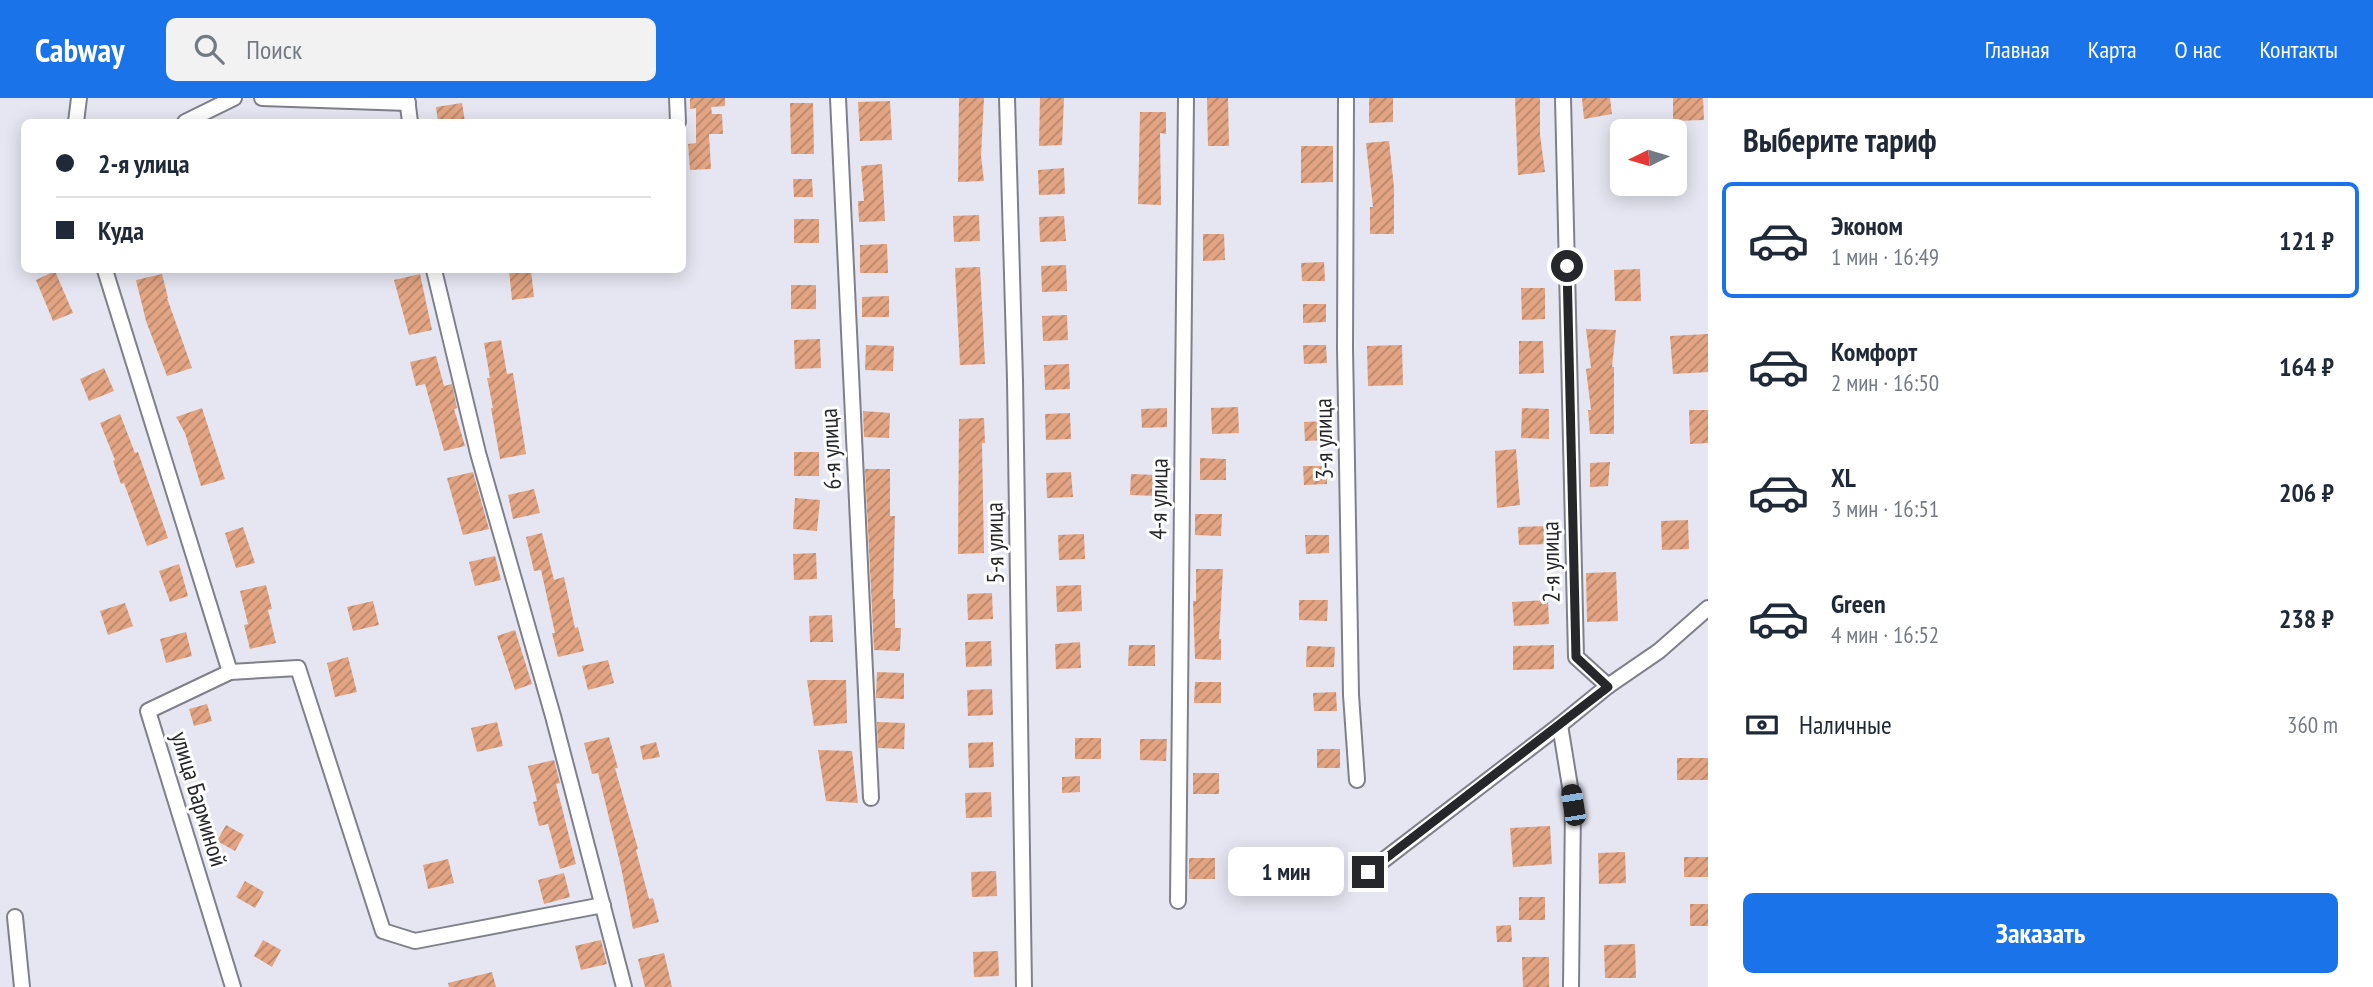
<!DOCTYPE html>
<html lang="ru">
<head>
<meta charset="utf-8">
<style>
	:root { --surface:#fff; --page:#f2f2f3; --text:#1f2937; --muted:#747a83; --line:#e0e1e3; --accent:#1a73e8 }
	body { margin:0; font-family:"PT Sans Narrow",sans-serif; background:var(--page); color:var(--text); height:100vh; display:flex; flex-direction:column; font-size:26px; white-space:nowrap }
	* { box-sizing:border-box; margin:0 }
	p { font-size:23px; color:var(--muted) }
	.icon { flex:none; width:38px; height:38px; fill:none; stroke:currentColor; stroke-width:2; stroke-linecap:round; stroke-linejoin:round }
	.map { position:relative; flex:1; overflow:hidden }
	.side { display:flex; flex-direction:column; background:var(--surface); width:665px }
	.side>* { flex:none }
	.guide { position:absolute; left:21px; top:21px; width:665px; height:154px; border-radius:10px; box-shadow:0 4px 18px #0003; display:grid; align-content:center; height:154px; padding:0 35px; background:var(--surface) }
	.needle { width:46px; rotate:265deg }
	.buttons { position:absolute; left:1610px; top:21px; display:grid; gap:14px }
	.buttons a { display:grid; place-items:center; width:77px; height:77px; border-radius:10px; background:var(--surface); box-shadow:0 4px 18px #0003; font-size:35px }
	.end { position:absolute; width:32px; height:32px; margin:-16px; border:9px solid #26272b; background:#fff; box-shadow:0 0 0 4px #fff }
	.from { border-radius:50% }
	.bubble { position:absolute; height:49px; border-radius:10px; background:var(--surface); box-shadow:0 4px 18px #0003; font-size:23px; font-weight:800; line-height:49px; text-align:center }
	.car { position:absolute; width:21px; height:42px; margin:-21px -10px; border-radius:9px; box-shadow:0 0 5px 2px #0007; background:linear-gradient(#222 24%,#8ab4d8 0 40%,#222 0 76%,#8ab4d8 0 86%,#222 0) }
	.guide b { display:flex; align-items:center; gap:24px; height:66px; font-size:26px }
	.guide b+b { border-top:2px solid var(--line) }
	.guide i { width:18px; height:18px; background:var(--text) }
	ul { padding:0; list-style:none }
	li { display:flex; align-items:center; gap:21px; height:116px; margin:0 14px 10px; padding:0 21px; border:4px solid transparent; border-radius:10px }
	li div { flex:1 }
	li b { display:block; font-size:26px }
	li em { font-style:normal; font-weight:800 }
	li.active { border-color:var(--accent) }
	li>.icon { width:63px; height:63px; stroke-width:1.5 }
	h2 { padding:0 35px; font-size:32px; line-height:84px }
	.pay { display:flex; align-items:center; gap:18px; height:77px; padding:0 35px; font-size:26px }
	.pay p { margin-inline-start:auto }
	.cta { display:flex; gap:14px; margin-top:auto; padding:14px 35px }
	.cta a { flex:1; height:80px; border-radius:10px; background:var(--accent); color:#fff; font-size:28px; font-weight:800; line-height:80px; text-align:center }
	header { display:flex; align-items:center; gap:42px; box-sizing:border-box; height:98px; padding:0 35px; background:var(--accent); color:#fff }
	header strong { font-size:33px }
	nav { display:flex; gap:38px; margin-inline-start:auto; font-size:24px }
	.search { width:490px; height:63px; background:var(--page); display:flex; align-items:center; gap:18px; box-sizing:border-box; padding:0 24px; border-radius:10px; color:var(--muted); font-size:26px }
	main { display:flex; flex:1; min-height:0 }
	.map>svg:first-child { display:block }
	.building { fill:url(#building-hatch) }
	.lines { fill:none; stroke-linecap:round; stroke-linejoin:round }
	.street-casing { stroke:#7f808a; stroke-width:18 }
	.street { stroke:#fff; stroke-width:14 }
	.route { stroke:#26272b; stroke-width:9 }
	.labels { text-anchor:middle; stroke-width:6; stroke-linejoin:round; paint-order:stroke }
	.street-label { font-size:24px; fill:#26272b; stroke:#fff }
</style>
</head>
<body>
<header>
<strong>Cabway</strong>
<div class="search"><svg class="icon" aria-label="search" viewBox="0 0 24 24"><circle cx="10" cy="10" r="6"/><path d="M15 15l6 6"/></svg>Поиск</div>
<nav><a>Главная</a><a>Карта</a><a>О нас</a><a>Контакты</a></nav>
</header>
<main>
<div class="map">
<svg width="1708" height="889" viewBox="0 0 1708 889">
	<defs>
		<pattern id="building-hatch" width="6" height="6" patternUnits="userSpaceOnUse" patternTransform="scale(1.75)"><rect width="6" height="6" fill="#e2a482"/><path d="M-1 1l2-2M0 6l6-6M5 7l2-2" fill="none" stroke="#b7866b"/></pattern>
	</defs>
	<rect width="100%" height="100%" fill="#e5e6f1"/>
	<g class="building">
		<polygon points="690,0 725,0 725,8 711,9 712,16 722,16 723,36 709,36 711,71 690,72 688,46 696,45 696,10 690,11"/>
		<polygon points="959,0 984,0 981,58 984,83 958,84"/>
		<polygon points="1040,0 1064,0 1062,47 1039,48"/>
		<polygon points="1207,0 1228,0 1229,48 1208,48"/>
		<polygon points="1369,0 1393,0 1393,24 1369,25"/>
		<polygon points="1515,0 1540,0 1540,37 1545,74 1518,77"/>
		<polygon points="1582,0 1610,0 1612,16 1584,21"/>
		<polygon points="1673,0 1703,0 1704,22 1673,23"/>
		<polygon points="890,3 892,42 860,43 858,4"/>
		<polygon points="462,5 465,24 438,24 436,9"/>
		<polygon points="790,5 813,5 814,56 791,56"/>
		<polygon points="1140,14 1166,14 1166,36 1160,35 1161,107 1138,106"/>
		<polygon points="1389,43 1394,89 1394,136 1370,136 1370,109 1373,109 1366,45"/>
		<polygon points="1301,48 1333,48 1333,84 1301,85"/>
		<polygon points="882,66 885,123 859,124 858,103 864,103 861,68"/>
		<polygon points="1064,70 1065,96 1039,97 1038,72"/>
		<polygon points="793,81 812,81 813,99 794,99"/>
		<polygon points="979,117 980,143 954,144 953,118"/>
		<polygon points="1064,118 1066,143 1040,144 1039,119"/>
		<rect x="794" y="121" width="25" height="24"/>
		<polygon points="1203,136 1224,136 1225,162 1203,163"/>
		<polygon points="887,146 888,175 860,175 860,147"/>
		<polygon points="1324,164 1325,183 1302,183 1301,165"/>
		<polygon points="1066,167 1067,193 1042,194 1041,168"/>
		<polygon points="980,169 985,266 960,267 955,170"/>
		<polygon points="1640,171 1641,203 1615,203 1614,172"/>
		<polygon points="509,172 531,172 534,199 512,202"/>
		<polygon points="55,173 73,215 53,223 36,182"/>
		<polygon points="162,176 168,200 167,200 192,270 167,278 146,223 136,182"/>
		<polygon points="420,176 432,232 409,237 394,182"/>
		<rect x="791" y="187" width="25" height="24"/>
		<polygon points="1521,190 1545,190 1545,221 1522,222"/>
		<polygon points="889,198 889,219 862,219 862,199"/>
		<polygon points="1303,206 1326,206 1326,224 1303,225"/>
		<polygon points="1067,217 1068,242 1043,243 1042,218"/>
		<polygon points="1586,231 1616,232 1612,269 1614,269 1614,336 1590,336 1588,312 1591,312 1586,271 1591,270"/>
		<polygon points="1708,236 1708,274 1673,276 1670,238"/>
		<polygon points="820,241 821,270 795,271 794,242"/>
		<polygon points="501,242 507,276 513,275 526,356 500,361 491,310 493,310 487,280 490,280 484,245"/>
		<polygon points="1519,243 1543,243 1544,275 1519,276"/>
		<polygon points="866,247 894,248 893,273 865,272"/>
		<polygon points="1303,247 1326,247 1327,265 1304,266"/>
		<polygon points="1402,247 1403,287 1368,288 1367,248"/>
		<polygon points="436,258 444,288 452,286 457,310 454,311 465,348 444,353 425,286 416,288 410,264"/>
		<polygon points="1069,266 1070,291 1045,292 1044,267"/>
		<polygon points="104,270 114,293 89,303 80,281"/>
		<polygon points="1238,309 1239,335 1212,336 1211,310"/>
		<polygon points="202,310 225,381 201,388 185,335 176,319"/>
		<polygon points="1167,310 1167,329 1142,330 1141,311"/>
		<polygon points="1522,310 1549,311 1549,341 1521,340"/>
		<polygon points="1689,312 1708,312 1708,345 1690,346"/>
		<polygon points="863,313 890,315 889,340 864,339"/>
		<polygon points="1070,315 1071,341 1046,342 1045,316"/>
		<polygon points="120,316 135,355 138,354 168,440 147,448 124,385 121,386 113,363 115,362 100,325"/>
		<polygon points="984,320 985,345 982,345 984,455 958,456 959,321"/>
		<polygon points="1327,323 1328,342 1305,343 1304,324"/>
		<polygon points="1516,351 1520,407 1497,410 1495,353"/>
		<rect x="794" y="354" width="25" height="24"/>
		<polygon points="1200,360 1226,361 1226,382 1200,382"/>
		<polygon points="1610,364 1608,388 1590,389 1590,365"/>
		<polygon points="1303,368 1327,368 1327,386 1304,387"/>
		<polygon points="865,371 890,371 890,418 895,418 893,501 895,501 895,530 901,530 900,553 874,552"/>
		<polygon points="473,374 489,431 463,437 447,380"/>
		<polygon points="1071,374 1073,399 1047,400 1046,375"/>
		<polygon points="1131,376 1157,377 1157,398 1130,397"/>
		<polygon points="534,391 540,415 513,421 508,397"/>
		<polygon points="795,400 820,402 817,433 793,431"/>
		<polygon points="1195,416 1222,416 1221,438 1195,437"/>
		<polygon points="1688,422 1689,451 1662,452 1661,423"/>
		<polygon points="1550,428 1551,446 1519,447 1518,429"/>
		<polygon points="243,429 255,465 236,470 225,435"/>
		<polygon points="542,435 554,482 564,479 575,530 578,529 584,553 558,559 552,535 555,535 541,472 534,473 526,439"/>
		<polygon points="1084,436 1085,461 1059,462 1058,437"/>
		<polygon points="1305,437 1329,437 1329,455 1306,456"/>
		<polygon points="816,455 817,481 794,482 793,456"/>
		<polygon points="495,458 501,482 475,488 469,464"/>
		<polygon points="179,466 188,498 170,504 159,473"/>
		<polygon points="1196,471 1223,471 1219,541 1221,541 1221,562 1195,561 1193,503 1196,503"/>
		<polygon points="1616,474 1618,523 1587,524 1586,475"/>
		<polygon points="266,487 272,511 268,512 276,545 250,551 244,527 248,526 240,493"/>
		<polygon points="1081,487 1082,513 1057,514 1056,488"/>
		<polygon points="992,495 993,521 968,522 967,496"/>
		<polygon points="1299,502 1328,502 1327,523 1299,522"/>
		<polygon points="1548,502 1549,526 1514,528 1512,504"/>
		<polygon points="373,503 379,527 353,533 347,509"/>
		<polygon points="125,505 133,528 108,537 100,513"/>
		<polygon points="832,517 833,544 810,544 809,518"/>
		<polygon points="515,532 532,586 515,592 497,538"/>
		<polygon points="186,534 192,558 166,565 160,541"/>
		<polygon points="991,543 992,568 966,569 965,544"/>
		<polygon points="1080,544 1081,570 1056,571 1055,546"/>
		<polygon points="1129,547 1155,547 1155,568 1128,568"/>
		<polygon points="1554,547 1554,571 1513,572 1513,548"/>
		<polygon points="1307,548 1335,549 1334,569 1306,569"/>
		<polygon points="348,559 357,594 335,599 327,565"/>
		<polygon points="608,562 614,585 588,592 582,568"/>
		<polygon points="877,574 904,575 904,601 876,600"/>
		<polygon points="807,582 846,582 847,625 814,628"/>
		<polygon points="1195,584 1221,584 1221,605 1194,605"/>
		<polygon points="992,591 993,617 968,618 967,592"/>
		<polygon points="1336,594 1337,613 1314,613 1313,595"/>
		<polygon points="207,606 212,623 194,628 189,611"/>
		<polygon points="497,624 503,648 477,654 471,630"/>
		<polygon points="877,624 905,625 904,651 878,650"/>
		<polygon points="609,639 618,670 615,670 638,751 636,752 649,801 653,800 659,824 633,831 621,769 598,675 592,676 584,645"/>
		<rect x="1075" y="640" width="26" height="21"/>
		<polygon points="1140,641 1167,641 1166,663 1140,662"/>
		<polygon points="656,644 660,659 643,662 640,648"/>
		<polygon points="993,644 994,669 969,670 968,645"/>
		<rect x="1317" y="651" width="23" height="19"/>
		<polygon points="818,652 852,653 858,705 826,703"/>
		<rect x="1677" y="660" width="31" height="22"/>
		<polygon points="554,662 560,685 556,686 576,766 560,771 548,726 539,728 533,704 537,703 528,668"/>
		<rect x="1193" y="675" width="26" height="21"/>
		<polygon points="1080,678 1080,694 1062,695 1062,679"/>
		<polygon points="991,694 992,719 966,720 965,695"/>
		<polygon points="226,727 244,737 235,753 217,743"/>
		<polygon points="1550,728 1552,766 1513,769 1510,730"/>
		<polygon points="1625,754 1626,785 1599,786 1598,755"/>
		<rect x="1684" y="759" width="24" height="20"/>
		<rect x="1189" y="760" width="26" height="21"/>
		<polygon points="448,761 454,785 428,791 423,767"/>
		<polygon points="996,773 997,798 972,799 971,774"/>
		<polygon points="564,775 570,799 544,806 538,782"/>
		<polygon points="245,783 264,794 255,810 236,799"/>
		<rect x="1519" y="799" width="26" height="23"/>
		<rect x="1690" y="806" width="18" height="22"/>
		<polygon points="1511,827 1512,844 1497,844 1496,828"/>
		<polygon points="263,842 281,852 272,869 254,858"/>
		<polygon points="601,842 607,866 581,872 575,848"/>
		<polygon points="1635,846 1636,880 1605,880 1604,847"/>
		<polygon points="998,853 999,878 974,879 973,854"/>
		<polygon points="664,855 672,889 645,889 638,861"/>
		<polygon points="1522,859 1549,859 1549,889 1523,889"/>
		<polygon points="492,874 496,889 449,889 448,885"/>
	</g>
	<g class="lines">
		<defs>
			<g id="street">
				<polyline points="262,0 408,5"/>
				<polyline points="407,0 410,24"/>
				<polyline points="677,0 678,24"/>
				<polyline points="838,0 871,700"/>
				<polyline points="1007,0 1015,282 1024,889"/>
				<polyline points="1346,0 1345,250 1351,597 1357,682"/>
				<polyline points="1563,0 1576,559 1608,588 1560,627 1573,707 1571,889"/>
				<polyline points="76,24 79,0"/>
				<polyline points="185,24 234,0"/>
				<polyline points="105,172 230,574"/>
				<polyline points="434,172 478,355 553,618 624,889"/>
				<polyline points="1608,588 1659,553 1708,510"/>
				<polyline points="1368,774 1560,627"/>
				<polyline points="1178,803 1186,0"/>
				<polyline points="15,819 22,889"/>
				<polyline points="233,889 148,613 230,574 298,570 383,833 415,843 603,807"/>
			</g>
		</defs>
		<use href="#street" class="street-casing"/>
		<use href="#street" class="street"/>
	</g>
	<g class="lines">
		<polyline class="route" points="1368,774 1608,589 1576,559 1567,168"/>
	</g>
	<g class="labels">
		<g class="street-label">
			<text transform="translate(1324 341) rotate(-91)" y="8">3-я улица</text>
			<text transform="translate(831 351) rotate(-93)" y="8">6-я улица</text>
			<text transform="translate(1159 401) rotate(-89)" y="8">4-я улица</text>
			<text transform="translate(995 445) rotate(-91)" y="8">5-я улица</text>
			<text transform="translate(1551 464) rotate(-91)" y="8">2-я улица</text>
			<text transform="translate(199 701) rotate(73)" y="8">улица Барминой</text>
		</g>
	</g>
</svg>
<div class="buttons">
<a><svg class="needle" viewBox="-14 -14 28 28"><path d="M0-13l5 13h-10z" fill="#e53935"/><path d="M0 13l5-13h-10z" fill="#747a83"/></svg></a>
</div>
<i class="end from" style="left:1567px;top:168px"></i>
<i class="end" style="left:1368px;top:774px"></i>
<div class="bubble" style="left:1228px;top:749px;width:116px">1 мин</div>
<i class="car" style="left:1573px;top:707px;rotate:351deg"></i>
<div class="guide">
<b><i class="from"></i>2-я улица</b>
<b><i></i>Куда</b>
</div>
</div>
<section class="side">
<h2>Выберите тариф</h2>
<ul>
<li class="active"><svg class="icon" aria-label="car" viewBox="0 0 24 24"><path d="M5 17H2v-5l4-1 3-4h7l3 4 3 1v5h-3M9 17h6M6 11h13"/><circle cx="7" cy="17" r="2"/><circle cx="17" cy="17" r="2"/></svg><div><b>Эконом</b><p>1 мин · 16:49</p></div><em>121 ₽</em></li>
<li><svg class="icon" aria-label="car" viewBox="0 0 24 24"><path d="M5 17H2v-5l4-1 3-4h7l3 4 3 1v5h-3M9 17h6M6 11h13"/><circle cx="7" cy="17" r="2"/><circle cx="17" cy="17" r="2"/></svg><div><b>Комфорт</b><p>2 мин · 16:50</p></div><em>164 ₽</em></li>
<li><svg class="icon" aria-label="car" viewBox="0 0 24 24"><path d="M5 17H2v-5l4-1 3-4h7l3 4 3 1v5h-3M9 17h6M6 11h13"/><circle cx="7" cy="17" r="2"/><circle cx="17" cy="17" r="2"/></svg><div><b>XL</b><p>3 мин · 16:51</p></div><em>206 ₽</em></li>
<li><svg class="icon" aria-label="car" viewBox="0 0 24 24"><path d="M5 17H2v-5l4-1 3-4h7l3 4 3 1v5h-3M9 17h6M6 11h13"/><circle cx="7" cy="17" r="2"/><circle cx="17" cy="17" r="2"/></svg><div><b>Green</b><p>4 мин · 16:52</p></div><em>238 ₽</em></li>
</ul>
<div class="pay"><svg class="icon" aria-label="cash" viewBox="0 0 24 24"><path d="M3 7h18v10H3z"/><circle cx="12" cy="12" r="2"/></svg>Наличные<p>360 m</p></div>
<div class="cta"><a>Заказать</a></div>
</section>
</main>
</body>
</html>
